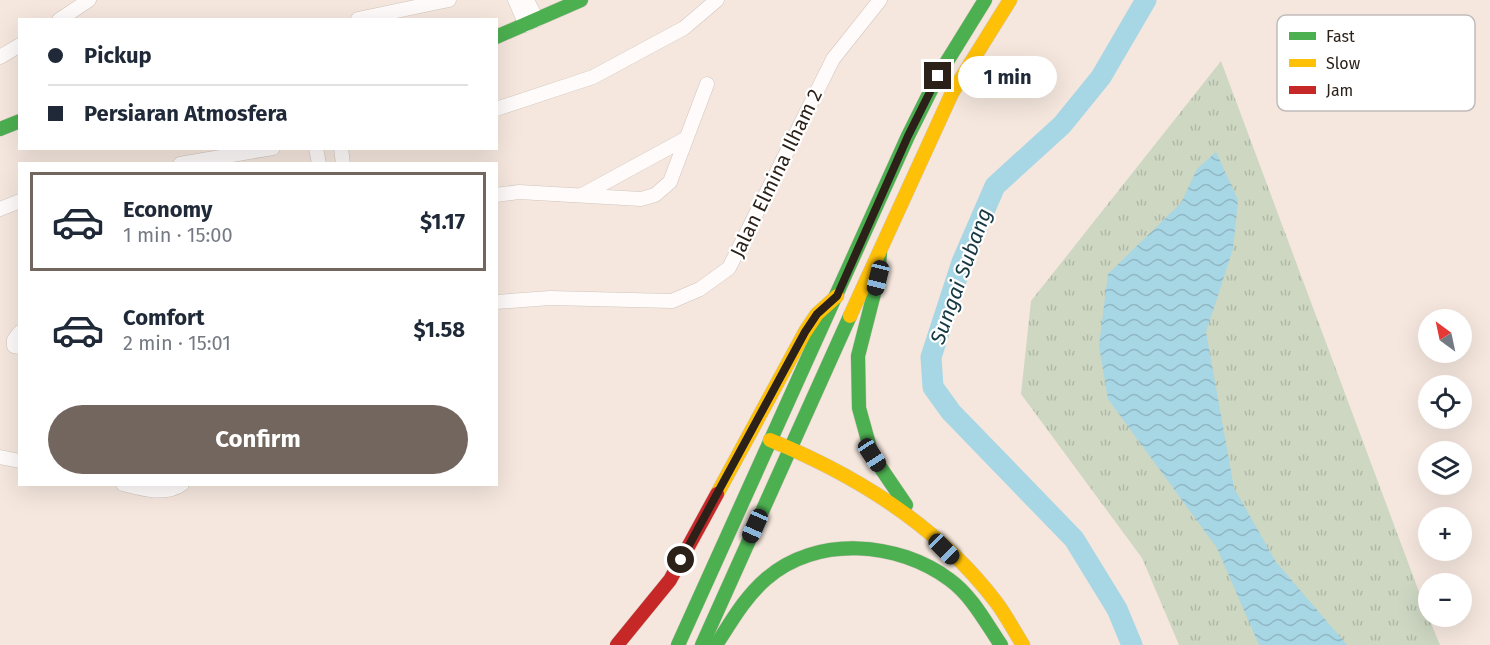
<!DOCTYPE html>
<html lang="en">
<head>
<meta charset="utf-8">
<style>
	:root { --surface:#fff; --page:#f6f6f7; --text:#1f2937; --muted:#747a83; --line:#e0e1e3; --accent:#72665e }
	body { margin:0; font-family:"Fira Sans",sans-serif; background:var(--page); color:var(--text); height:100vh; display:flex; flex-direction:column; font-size:22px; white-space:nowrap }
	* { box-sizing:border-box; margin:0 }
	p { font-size:20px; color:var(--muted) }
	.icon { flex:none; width:33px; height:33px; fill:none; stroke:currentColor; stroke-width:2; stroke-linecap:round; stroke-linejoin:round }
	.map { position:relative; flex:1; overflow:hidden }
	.sheet { position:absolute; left:18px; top:162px; width:480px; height:324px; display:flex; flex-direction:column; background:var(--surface); border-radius:0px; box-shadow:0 6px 24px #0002 }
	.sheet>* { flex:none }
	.banner { position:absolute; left:18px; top:18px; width:480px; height:132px; border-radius:0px; box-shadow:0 6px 24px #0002; display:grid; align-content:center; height:132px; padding:0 30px; background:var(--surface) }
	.needle { width:39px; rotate:327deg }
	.fabs { position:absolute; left:1418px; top:309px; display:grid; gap:12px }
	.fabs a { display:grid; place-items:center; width:54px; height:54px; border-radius:50%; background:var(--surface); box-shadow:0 6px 24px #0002; font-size:30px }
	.end { position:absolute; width:27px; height:27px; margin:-14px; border:8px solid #2c2119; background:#fff; box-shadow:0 0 0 3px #fff }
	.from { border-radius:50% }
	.bubble { position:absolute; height:42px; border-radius:21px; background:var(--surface); box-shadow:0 6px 24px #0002; font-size:20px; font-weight:700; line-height:42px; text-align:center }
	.car { position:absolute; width:18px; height:36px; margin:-18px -9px; border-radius:8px; box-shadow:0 0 4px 2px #0007; background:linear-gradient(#222 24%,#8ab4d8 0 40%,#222 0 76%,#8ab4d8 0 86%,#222 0) }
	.banner b { display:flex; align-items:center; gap:21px; height:57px; font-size:22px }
	.banner b+b { border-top:2px solid var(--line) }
	.banner i { width:15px; height:15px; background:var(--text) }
	ul { padding:10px 0 0; list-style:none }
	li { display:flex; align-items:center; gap:18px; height:99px; margin:0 12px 9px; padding:0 18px; border:3px solid transparent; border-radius:0px }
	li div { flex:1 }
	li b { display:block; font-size:22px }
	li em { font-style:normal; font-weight:700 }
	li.selected { border-color:var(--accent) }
	li>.icon { width:54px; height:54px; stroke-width:1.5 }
	.action { display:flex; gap:12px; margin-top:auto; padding:12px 30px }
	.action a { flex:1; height:69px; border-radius:36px; background:var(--accent); color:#fff; font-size:24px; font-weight:700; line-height:69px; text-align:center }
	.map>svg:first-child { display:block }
	.grass { fill:url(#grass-tufts) }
	.water { fill:url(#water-waves) }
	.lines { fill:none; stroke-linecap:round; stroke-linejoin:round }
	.river { stroke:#a7d6e4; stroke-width:21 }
	.street-casing { stroke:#d1c5bd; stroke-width:15 }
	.fast-casing { stroke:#d1c5bd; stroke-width:15 }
	.slow-casing { stroke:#d1c5bd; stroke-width:15 }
	.jam-casing { stroke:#d1c5bd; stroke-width:15 }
	.street { stroke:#fefbfa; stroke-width:14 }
	.fast { stroke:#4caf50; stroke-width:14 }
	.slow { stroke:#ffc107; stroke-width:14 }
	.jam { stroke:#c62828; stroke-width:14 }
	.route { stroke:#2c2119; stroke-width:8 }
	.labels { text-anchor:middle; stroke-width:4.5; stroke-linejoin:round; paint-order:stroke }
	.street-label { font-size:20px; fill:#2c2119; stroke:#fff }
	.water-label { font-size:21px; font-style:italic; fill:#153843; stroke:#fff }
	.key { fill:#fff; stroke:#c0bcba; stroke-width:1.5 }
	.key-label { font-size:16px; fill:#2c2119 }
</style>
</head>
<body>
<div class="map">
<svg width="1490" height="645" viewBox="0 0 1490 645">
	<defs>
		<pattern id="grass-tufts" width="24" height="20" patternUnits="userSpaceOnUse" patternTransform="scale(1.5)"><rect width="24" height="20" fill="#cdd7c2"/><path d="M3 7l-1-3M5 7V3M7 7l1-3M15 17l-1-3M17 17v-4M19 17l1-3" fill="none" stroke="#b0b8a6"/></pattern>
		<pattern id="water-waves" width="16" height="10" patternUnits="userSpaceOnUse" patternTransform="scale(1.5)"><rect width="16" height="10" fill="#a7d6e4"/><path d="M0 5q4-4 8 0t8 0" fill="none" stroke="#90b7c3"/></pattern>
	</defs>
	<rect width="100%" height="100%" fill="#f5e7de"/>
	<polygon class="grass" points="1221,61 1428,616 1440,645 1179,645 1142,558 1021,394 1031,301"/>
	<polygon class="water" points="1216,152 1238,200 1233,249 1206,332 1234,488 1276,562 1347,645 1259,645 1217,548 1108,399 1099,346 1108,274 1181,203 1197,169"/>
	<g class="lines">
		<polyline class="river" points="1132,645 1117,609 1074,539 951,412 933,387 931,357 962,262 995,186 1062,125 1101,77 1146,0"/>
		<defs>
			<g id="street">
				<polyline points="515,0 526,25"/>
				<polyline points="527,0 537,20"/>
				<polyline points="358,19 449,0"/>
				<polyline points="59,20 89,0"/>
				<polyline points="0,57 20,45"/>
				<polyline points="496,109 593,77 684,28 717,0"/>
				<polyline points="316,148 319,164"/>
				<polyline points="341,148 343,164"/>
				<polyline points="180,164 273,148"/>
				<polyline points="496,195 519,192 641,199 655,195 670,182 707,84"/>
				<polyline points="582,195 685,139"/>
				<polyline points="0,209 20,201"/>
				<polyline points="496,302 550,298 672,301 700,289 729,268 833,59 880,0"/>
				<polyline points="20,332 14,340 14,346 20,347"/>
				<polyline points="0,457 20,461"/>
				<path d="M123 484C142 489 165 496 182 484"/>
			</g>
			<g id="fast">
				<polyline points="496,37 581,0"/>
				<polyline points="0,129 20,121"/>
				<polyline points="880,252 878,278 858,356 859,408 872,455 906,505"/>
				<polyline points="678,645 908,136 938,76 985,0"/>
				<polyline points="702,645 850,316"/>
				<path d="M716 645C731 622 745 597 766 579 816 535 898 541 950 580 972 596 986 623 1001 645"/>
			</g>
			<g id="slow">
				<polyline points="850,316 952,93 1010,0"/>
				<path d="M770 440C856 475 939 527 996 602 1006 615 1014 631 1023 645"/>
				<polyline points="717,494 805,332 817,314 837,296"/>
			</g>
			<polyline id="jam" points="617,645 670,580 717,494"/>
		</defs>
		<use href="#street" class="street-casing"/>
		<use href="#fast" class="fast-casing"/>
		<use href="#slow" class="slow-casing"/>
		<use href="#jam" class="jam-casing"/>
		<use href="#street" class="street"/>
		<use href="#fast" class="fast"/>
		<use href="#slow" class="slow"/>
		<use href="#jam" class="jam"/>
	</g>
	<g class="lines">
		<polyline class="route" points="681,560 805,332 817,314 837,296 908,136 938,76"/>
	</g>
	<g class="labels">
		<g class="street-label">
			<text transform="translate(776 173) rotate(-64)" y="7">Jalan Elmina Ilham 2</text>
		</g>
		<g class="water-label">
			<text transform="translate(961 276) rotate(-70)" y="7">Sungai Subang</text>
		</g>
	</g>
	<rect x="1277" y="15" width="198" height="96" rx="9" class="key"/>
	<rect x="1289" y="32" width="27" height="8" fill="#4caf50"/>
	<rect x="1289" y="59" width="27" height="8" fill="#ffc107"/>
	<rect x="1289" y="86" width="27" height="8" fill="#c62828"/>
	<g class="key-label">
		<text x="1326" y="42">Fast</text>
		<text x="1326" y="69">Slow</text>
		<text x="1326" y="96">Jam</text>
	</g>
</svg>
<div class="fabs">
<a><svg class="needle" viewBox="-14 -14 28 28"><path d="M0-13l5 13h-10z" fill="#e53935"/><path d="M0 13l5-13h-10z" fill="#747a83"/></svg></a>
<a><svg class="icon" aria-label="locate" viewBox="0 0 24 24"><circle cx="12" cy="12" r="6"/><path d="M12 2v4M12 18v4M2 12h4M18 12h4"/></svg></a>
<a><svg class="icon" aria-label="layers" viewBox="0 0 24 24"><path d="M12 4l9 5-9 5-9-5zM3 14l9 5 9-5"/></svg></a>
<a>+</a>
<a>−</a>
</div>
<i class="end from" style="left:681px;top:560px"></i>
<i class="end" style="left:938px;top:76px"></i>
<div class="bubble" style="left:958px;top:56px;width:99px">1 min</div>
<i class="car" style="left:878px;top:278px;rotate:194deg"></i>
<i class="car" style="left:872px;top:455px;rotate:147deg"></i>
<i class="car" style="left:755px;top:526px;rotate:204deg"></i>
<i class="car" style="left:944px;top:549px;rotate:135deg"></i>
<div class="banner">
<b><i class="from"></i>Pickup</b>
<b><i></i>Persiaran Atmosfera</b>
</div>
<section class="sheet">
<ul>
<li class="selected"><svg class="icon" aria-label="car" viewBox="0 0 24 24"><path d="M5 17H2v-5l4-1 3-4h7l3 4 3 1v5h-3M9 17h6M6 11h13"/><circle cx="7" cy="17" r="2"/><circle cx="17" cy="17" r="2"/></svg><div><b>Economy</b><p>1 min · 15:00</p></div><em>$1.17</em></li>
<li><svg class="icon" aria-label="car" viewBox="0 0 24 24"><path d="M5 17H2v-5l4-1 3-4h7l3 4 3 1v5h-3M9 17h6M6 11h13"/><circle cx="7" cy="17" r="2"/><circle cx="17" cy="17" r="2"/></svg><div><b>Comfort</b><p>2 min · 15:01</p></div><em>$1.58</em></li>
</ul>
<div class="action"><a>Confirm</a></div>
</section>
</div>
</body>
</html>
